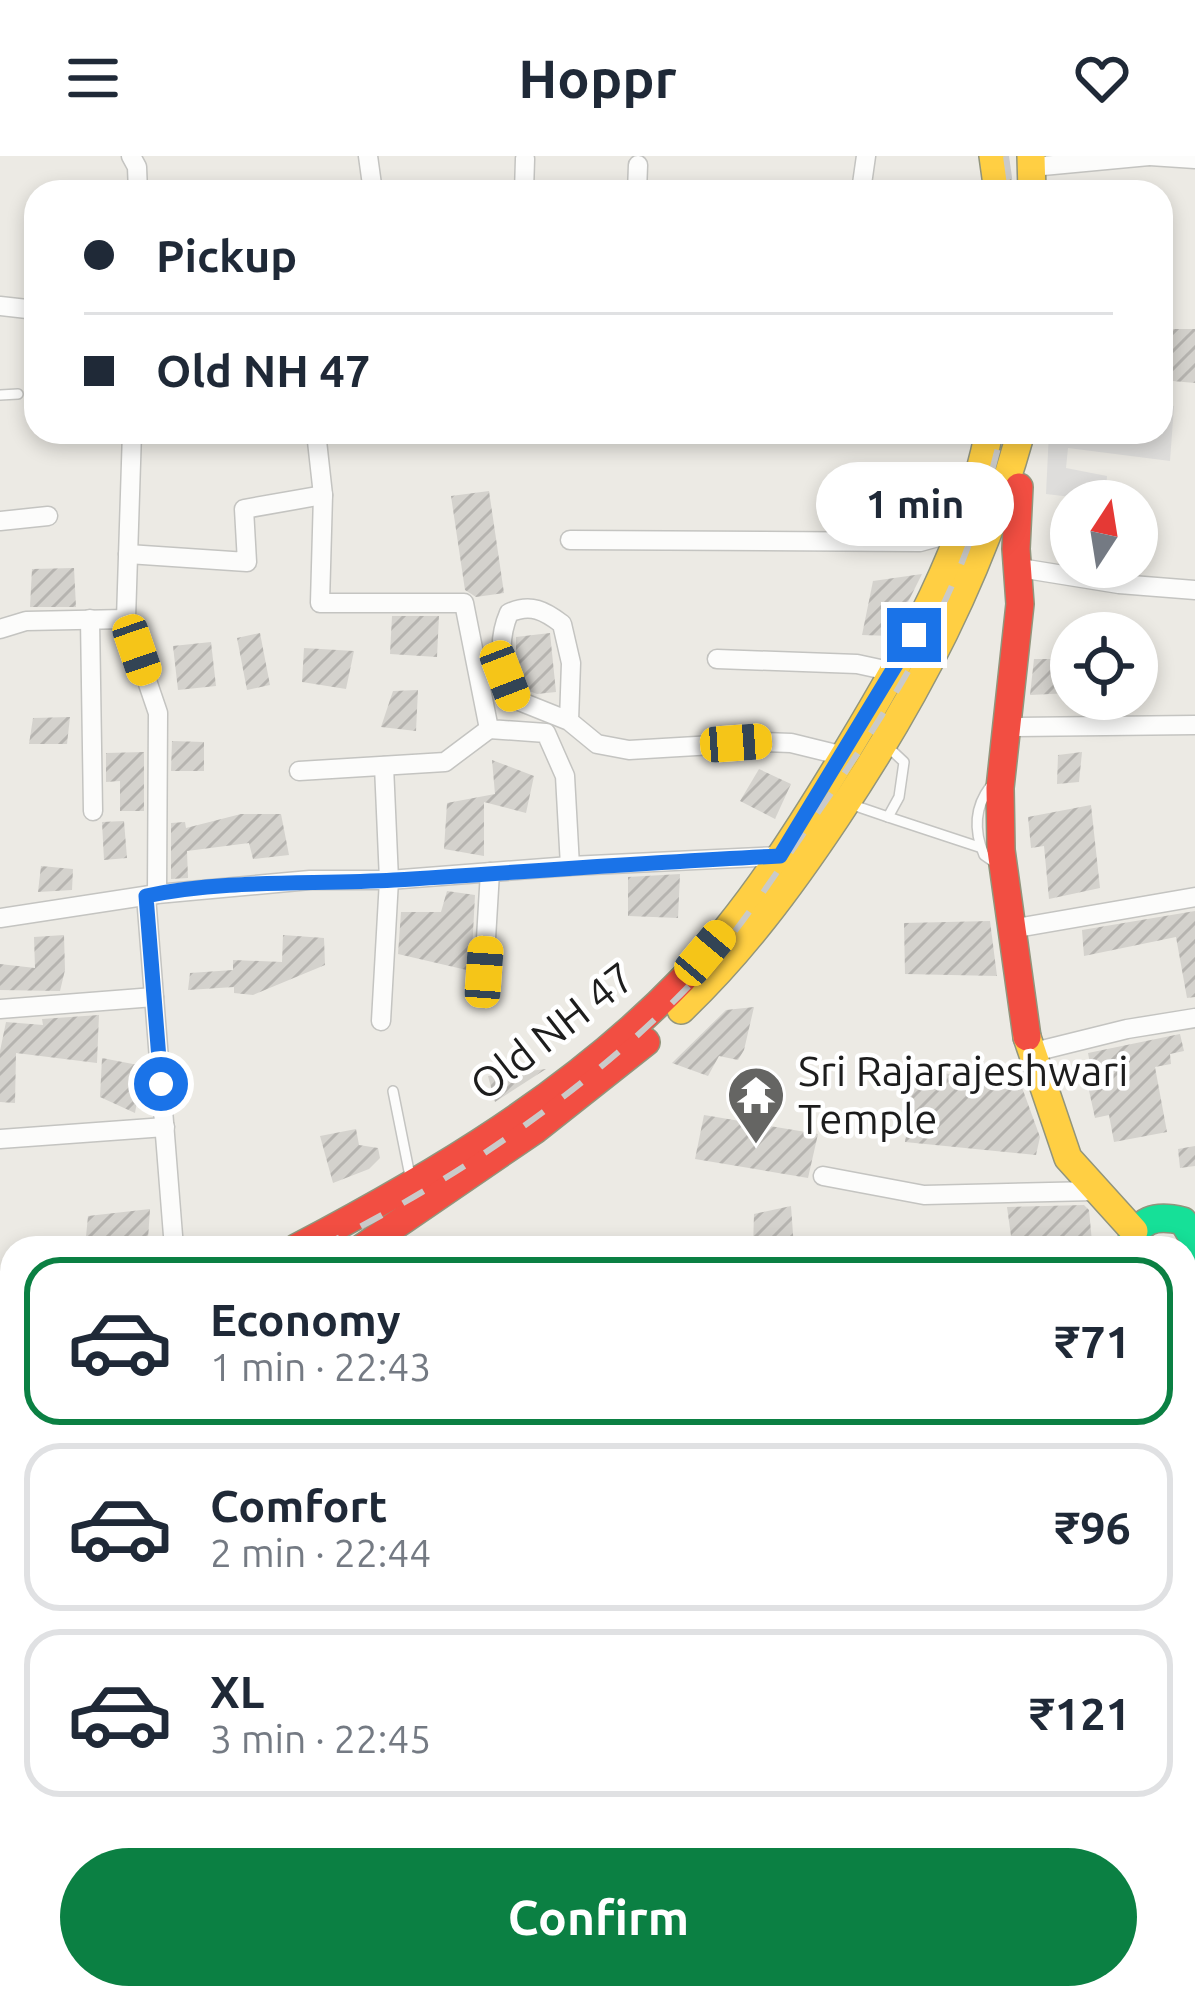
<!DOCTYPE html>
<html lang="en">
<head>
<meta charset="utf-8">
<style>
	:root { --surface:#fff; --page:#f2f2f3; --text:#1f2937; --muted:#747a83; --line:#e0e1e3; --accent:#0b8043 }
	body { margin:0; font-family:Ubuntu,sans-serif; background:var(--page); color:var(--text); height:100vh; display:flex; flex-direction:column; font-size:45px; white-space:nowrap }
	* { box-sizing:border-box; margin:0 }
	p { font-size:39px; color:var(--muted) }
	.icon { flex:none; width:66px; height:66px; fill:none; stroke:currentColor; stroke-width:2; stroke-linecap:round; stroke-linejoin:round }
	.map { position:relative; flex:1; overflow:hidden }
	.details { position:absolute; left:0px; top:1080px; width:1197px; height:774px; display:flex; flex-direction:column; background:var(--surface); border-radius:36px 36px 0 0; box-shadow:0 6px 18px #0003 }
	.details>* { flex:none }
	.top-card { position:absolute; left:24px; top:24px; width:1149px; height:264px; border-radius:36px; box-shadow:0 6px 18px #0003; display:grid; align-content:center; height:264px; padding:0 60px; background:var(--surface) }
	.needle { width:78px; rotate:12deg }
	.controls { position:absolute; left:1050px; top:324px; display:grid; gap:24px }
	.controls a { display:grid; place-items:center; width:108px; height:108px; border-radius:50%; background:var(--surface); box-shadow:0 6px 18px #0003; font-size:60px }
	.end { position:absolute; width:54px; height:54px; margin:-27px; border:15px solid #1a73e8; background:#fff; box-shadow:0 0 0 6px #fff }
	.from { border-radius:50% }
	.bubble { position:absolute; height:84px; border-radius:42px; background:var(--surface); box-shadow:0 6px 18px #0003; font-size:39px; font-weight:700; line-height:84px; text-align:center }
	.car { position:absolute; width:36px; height:72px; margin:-36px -18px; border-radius:15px; box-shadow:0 0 9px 3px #0007; background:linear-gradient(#f5c518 24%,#345 0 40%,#f5c518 0 76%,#345 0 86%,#f5c518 0) }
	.top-card b { display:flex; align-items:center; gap:42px; height:114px; font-size:45px }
	.top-card b+b { border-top:3px solid var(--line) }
	.top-card i { width:30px; height:30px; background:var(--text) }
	ul { padding:21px 0 0; list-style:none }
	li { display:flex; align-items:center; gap:36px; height:168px; margin:0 24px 18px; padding:0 36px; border:6px solid var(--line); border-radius:36px }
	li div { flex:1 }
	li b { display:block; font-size:45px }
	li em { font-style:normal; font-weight:700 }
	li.current { border-color:var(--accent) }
	li>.icon { width:108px; height:108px; stroke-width:1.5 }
	.button { display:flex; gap:24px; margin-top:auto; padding:24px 60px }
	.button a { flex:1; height:138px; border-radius:72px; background:var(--accent); color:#fff; font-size:48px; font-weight:700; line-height:138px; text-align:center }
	header { display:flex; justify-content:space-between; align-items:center; height:156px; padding:0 60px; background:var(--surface); font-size:54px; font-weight:700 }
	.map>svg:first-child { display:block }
	.parking { fill:#dedddb }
	.building { fill:url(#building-hatch) }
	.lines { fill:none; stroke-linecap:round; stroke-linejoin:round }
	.lane-casing { stroke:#c4c4c1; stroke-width:12 }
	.street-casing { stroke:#c4c4c1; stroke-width:21 }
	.fast-casing { stroke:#92957c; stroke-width:30 }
	.slow-casing { stroke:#92957c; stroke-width:30 }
	.jam-casing { stroke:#92957c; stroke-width:30 }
	.lane { stroke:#fcfcfb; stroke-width:9 }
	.street { stroke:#fcfcfb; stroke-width:18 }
	.fast { stroke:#16e098; stroke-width:27 }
	.slow { stroke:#ffcf43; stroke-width:27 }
	.jam { stroke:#f24e42; stroke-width:27 }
	.rail { stroke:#cacac9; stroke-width:6; stroke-dasharray:24 24; stroke-linecap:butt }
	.route { stroke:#1a73e8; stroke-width:15 }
	.labels { text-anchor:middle; stroke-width:9; stroke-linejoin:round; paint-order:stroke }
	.street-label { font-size:42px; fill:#1d1d1d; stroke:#fff }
	.poi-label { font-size:42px; fill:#1d1d1d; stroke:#fff; text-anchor:start }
</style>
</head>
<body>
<header><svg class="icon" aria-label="menu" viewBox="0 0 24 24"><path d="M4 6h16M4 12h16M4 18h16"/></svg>Hoppr<svg class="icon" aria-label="heart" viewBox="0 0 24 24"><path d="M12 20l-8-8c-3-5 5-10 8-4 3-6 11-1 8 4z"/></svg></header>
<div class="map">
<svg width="1195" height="1854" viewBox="0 0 1195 1854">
	<defs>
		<pattern id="building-hatch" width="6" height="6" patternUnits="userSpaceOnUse" patternTransform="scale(3)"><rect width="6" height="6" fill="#d4d2cd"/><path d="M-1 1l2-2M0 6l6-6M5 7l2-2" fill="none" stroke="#b6b4b0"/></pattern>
	</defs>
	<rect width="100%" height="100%" fill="#eceae4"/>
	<polygon class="parking" points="1161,248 1174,250 1170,305 1068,292 1066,312 1107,320 1105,345 1046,338 1049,276 1161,276"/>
	<g class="building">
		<polygon points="1161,173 1195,173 1195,227 1161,224"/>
		<polygon points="489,335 504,437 476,441 465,434 451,340"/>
		<polygon points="74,412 76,451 30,451 32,413"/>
		<polygon points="922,418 891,480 862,479 873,425"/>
		<polygon points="392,460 439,460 437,501 390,498"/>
		<polygon points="260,477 270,529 247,534 237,482"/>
		<polygon points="550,477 556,536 537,538 524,533 523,528 516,499 516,481"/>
		<polygon points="211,486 216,530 178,534 173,490"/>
		<polygon points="304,492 354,495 346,533 302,526"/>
		<polygon points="1034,503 1071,503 1071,537 1030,539"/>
		<polygon points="418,534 416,575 381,571 393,535"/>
		<polygon points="70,561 67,588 29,588 33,562"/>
		<polygon points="172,585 204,586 204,615 171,615"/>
		<polygon points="144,596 144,655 120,655 120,625 106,626 106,597"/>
		<polygon points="1082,596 1079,626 1057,628 1058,599"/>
		<polygon points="492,604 534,620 526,657 484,646 484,700 444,693 447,647 495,638"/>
		<polygon points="759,613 791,628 775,663 740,645"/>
		<polygon points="1091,649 1100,732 1049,743 1044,690 1031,692 1028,661"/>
		<polygon points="241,658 281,658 289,699 253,703 249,687 187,695 188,722 171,723 171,667 185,666 186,672"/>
		<polygon points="124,665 127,702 104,704 102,666"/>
		<polygon points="41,710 73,713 72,734 38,736"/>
		<polygon points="680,718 678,762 628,760 628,721"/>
		<polygon points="447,735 475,739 471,815 398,798 401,756 441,756"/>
		<polygon points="1195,755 1195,841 1187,842 1176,781 1084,800 1082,774"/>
		<polygon points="990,765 997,820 905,818 904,767"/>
		<polygon points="64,779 65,814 60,835 0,834 0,808 35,812 34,781"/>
		<polygon points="283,779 324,782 325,809 253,839 234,837 234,831 188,834 190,817 233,814 233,804 282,806"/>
		<polygon points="754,851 744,894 738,904 719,900 708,920 672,907 726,854"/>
		<polygon points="99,859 97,907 16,897 15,947 0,946 0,895 6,866 43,869 42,863"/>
		<polygon points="1180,878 1184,895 1170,898 1171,908 1155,911 1167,976 1114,986 1109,959 1095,962 1088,930 1094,929 1088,897"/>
		<polygon points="102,902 143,910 135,957 100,941"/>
		<polygon points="546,913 495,946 488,920"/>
		<polygon points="915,914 1020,926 1040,981 1036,999 905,986"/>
		<polygon points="704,959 818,978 808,1022 695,1003"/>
		<polygon points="356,973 359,989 378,992 380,1002 369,1013 333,1027 320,980"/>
		<polygon points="1195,990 1195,1010 1180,1012 1178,993"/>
		<polygon points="1084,1049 1089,1054 1092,1086 1012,1087 1007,1051"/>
		<polygon points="791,1050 794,1092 753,1092 754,1058"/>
		<polygon points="150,1053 148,1083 85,1091 88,1060"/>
	</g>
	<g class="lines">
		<defs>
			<g id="lane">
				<polyline points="0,239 18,238"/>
				<path d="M990 631C974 652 974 675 984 699L994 706"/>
				<polyline points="850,648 888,661 899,641 904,606 888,591"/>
				<polyline points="888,661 979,691"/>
				<polyline points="393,935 411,1025"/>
			</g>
			<g id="street">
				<polyline points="131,0 137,11 138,36"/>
				<polyline points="368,0 373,36"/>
				<polyline points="1150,0 1195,3"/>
				<polyline points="1032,11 1149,0"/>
				<polyline points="524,36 525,3"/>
				<polyline points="637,36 638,9"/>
				<polyline points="856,36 861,35 866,0"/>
				<polyline points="0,150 36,154"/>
				<polyline points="132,276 126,463 158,557 157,738"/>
				<polyline points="323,339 320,447 464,447 489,573 546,577 565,620 570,710"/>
				<polyline points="0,365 48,360"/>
				<polyline points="570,384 920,386 960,375"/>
				<polyline points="128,398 247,406 244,353 323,339 316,276"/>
				<polyline points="1020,412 1119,428 1195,434"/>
				<polyline points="90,463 93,655"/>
				<polyline points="0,473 26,465 126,463"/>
				<polyline points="717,503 857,508 894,516"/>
				<path d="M569 565 571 507 562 468C545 455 531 447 509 457 496 487 502 514 514 543L569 565 597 588 629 594 764 586 791 587 844 600"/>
				<polyline points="1007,571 1195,569"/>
				<polyline points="299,615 445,606 489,573"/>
				<polyline points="146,740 174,1092"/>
				<polyline points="0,762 157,738 310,724 389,724 570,710 780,700"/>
				<polyline points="1011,773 1195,741"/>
				<polyline points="484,816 490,716"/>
				<polyline points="0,853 154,841"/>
				<polyline points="381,865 389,724 384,610"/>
				<polyline points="1030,897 1127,873 1195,862"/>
				<polyline points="0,983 165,971"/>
				<polyline points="823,1020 924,1039 1095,1035"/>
				<polyline points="4,1305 12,1305"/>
				<polyline points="1185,1499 1195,1498"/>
				<polyline points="0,1571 12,1570"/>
				<polyline points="1185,1644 1195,1645"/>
				<polyline points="0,1732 12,1733"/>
				<polyline points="373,1842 375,1854"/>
				<polyline points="755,1854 758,1842"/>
				<polyline points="998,1854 998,1853"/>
			</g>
			<g id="fast">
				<path d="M1129 1092C1138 1063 1155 1058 1183 1065L1195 1085"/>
				<polyline points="1185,1117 1195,1101"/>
				<polyline points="0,1144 12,1144"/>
				<polyline points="1185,1154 1195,1177"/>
				<polyline points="0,1167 12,1167"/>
			</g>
			<g id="slow">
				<polyline points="993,0 998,36"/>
				<polyline points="1031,0 1032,36"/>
				<path d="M683 823C749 754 799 674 848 593 909 492 966 392 989 276"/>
				<path d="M681 854C741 797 790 731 836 662 917 541 982 417 1021 276"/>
				<polyline points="1027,881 1068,1002 1134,1075"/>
			</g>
			<g id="jam">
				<polyline points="1019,331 1016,393 1020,448 1000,632 1001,694 1027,881"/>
				<path d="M296 1092C435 1019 573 937 683 823"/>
				<polyline points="362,1092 536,973 646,886"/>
			</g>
		</defs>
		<use href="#lane" class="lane-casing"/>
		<use href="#street" class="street-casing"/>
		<use href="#fast" class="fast-casing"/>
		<use href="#slow" class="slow-casing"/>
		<use href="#jam" class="jam-casing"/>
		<use href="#lane" class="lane"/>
		<use href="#street" class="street"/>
		<use href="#fast" class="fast"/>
		<use href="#slow" class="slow"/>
		<use href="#jam" class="jam"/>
		<g class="rail">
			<polyline points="1006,0 1011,36"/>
			<path d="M318 1092C448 1029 578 941 681 838 725 794 762 738 797 687 858 598 921 507 962 406 979 364 991 320 1002 276"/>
			<polyline points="0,1154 12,1153"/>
		</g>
	</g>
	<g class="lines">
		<path class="route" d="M161 928 146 740C227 723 312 729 394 724 523 716 651 706 780 700L914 479"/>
	</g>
	<defs>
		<symbol id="temple-pin" viewBox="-11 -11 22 30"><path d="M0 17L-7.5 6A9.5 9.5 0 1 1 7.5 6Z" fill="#656563" stroke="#fff"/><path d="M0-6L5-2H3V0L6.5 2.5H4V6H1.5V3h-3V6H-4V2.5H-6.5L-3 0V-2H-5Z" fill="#fff"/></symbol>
	</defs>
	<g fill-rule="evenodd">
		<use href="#temple-pin" x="723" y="906" width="66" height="90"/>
	</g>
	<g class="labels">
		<g class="street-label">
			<text transform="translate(552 875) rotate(-38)" y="15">Old NH 47</text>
		</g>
		<g class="poi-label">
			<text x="798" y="930">Sri Rajarajeshwari<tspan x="798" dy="48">Temple</tspan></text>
		</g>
	</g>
</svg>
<div class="controls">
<a><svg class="needle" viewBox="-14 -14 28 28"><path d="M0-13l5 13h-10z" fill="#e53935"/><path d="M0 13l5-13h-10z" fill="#747a83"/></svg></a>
<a><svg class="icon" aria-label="locate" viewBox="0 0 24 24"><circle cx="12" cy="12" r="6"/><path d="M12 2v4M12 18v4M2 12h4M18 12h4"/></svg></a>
</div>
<i class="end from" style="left:161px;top:928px"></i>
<i class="end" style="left:914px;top:479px"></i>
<div class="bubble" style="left:816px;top:306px;width:198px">1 min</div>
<i class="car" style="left:137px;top:494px;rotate:161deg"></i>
<i class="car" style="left:505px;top:520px;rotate:159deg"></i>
<i class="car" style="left:736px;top:587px;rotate:86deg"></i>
<i class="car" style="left:705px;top:797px;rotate:40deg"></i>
<i class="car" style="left:484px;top:816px;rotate:4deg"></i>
<div class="top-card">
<b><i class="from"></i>Pickup</b>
<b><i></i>Old NH 47</b>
</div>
<section class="details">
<ul>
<li class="current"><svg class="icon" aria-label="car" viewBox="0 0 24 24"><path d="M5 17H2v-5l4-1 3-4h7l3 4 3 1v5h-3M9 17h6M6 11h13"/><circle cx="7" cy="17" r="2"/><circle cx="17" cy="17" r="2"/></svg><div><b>Economy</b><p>1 min · 22:43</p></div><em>₹71</em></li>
<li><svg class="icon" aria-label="car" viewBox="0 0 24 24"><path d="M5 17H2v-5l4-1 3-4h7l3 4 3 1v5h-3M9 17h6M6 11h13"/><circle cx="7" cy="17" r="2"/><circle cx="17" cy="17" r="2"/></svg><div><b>Comfort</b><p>2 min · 22:44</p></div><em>₹96</em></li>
<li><svg class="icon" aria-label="car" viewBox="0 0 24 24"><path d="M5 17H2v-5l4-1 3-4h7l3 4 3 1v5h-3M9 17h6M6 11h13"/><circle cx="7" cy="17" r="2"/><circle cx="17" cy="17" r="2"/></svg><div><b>XL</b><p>3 min · 22:45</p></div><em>₹121</em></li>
</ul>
<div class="button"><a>Confirm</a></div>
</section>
</div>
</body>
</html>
